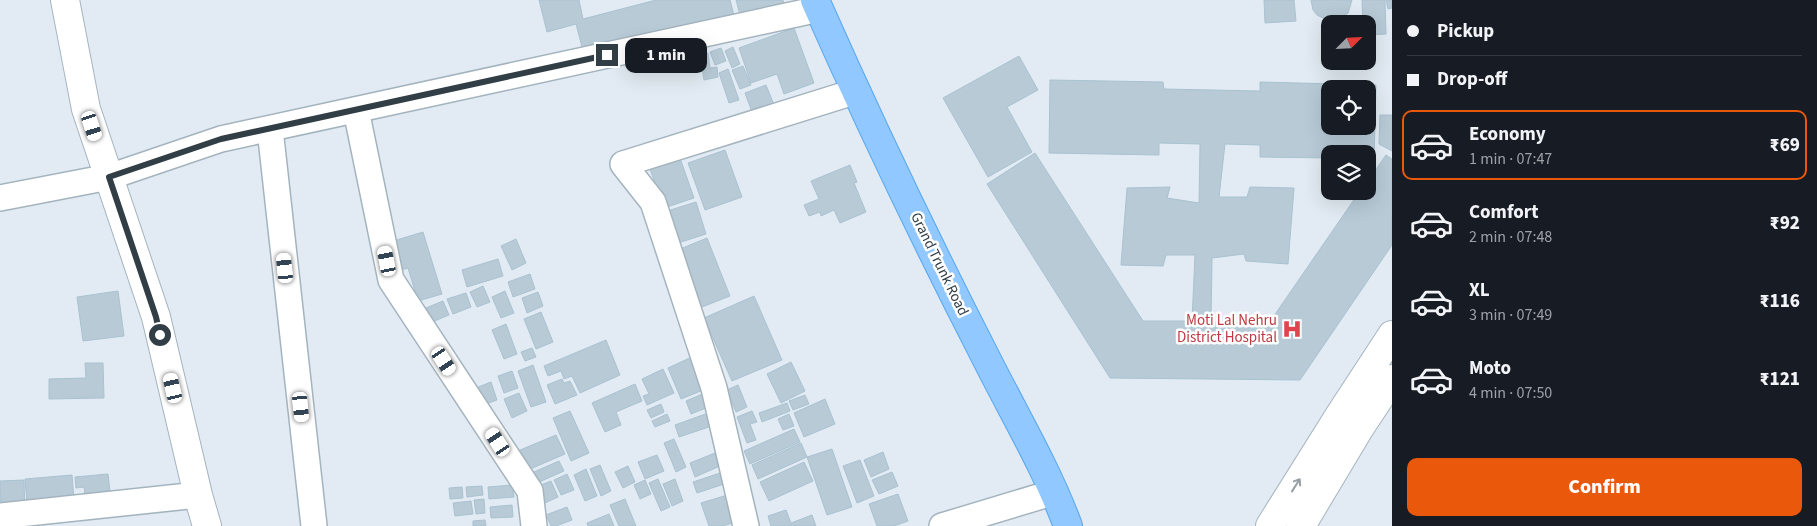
<!DOCTYPE html>
<html lang="en">
<head>
<meta charset="utf-8">
<style>
	:root { --surface:#171b24; --page:#242831; --text:#f1f3f6; --muted:#9ea1a6; --line:#363941; --accent:#ea580c }
	body { margin:0; font-family:"Source Sans 3",sans-serif; background:var(--page); color:var(--text); height:100vh; display:flex; flex-direction:column; font-size:19px; white-space:nowrap }
	* { box-sizing:border-box; margin:0 }
	p { font-size:16px; color:var(--muted) }
	.icon { flex:none; width:28px; height:28px; fill:none; stroke:currentColor; stroke-width:2; stroke-linecap:round; stroke-linejoin:round }
	.map { position:relative; flex:1; overflow:hidden }
	.details { display:flex; flex-direction:column; background:var(--surface); width:425px }
	.details>* { flex:none }
	.hud { display:grid; align-content:center; height:110px; padding:0 15px; background:var(--surface) }
	.needle { width:32px; rotate:66deg }
	.fabs { position:absolute; left:1321px; top:15px; display:grid; gap:10px }
	.fabs a { display:grid; place-items:center; width:55px; height:55px; border-radius:10px; background:var(--surface); box-shadow:0 5px 20px #0002; font-size:25px }
	.end { position:absolute; width:22px; height:22px; margin:-11px; border:6px solid #323e45; background:#fff; box-shadow:0 0 0 2px #fff }
	.from { border-radius:50% }
	.bubble { position:absolute; height:35px; border-radius:10px; background:var(--surface); box-shadow:0 5px 20px #0002; font-size:16px; font-weight:800; line-height:35px; text-align:center }
	.car { position:absolute; width:15px; height:30px; margin:-15px -8px; border-radius:6px; box-shadow:0 0 4px 1px #0007; background:linear-gradient(#fff 24%,#345 0 40%,#fff 0 76%,#345 0 86%,#fff 0) }
	.hud b { display:flex; align-items:center; gap:18px; height:48px; font-size:19px }
	.hud b+b { border-top:1px solid var(--line) }
	.hud i { width:12px; height:12px; background:var(--text) }
	ul { padding:0; list-style:none }
	li { display:flex; align-items:center; gap:15px; height:70px; margin:0 10px 8px; padding:0 5px; border:2px solid transparent; border-radius:10px }
	li div { flex:1 }
	li b { display:block; font-size:19px }
	li em { font-style:normal; font-weight:800 }
	li.current { border-color:var(--accent) }
	li>.icon { width:45px; height:45px; stroke-width:1.5 }
	.action { display:flex; gap:10px; margin-top:auto; padding:10px 15px }
	.action a { flex:1; height:58px; border-radius:10px; background:var(--accent); color:#fff; font-size:20px; font-weight:800; line-height:58px; text-align:center }
	main { display:flex; flex:1; min-height:0 }
	.map>svg:first-child { display:block }
	.building { fill:#b7cad6; stroke:#a9c2d1; fill-rule:evenodd }
	.lines { fill:none; stroke-linecap:round; stroke-linejoin:round }
	.minor-casing { stroke:#a4b4bf; stroke-width:28 }
	.tertiary-casing { stroke:#a4b4bf; stroke-width:30 }
	.primary-casing { stroke:#54a5ef; stroke-width:30 }
	.minor { stroke:#fff; stroke-width:25 }
	.tertiary { stroke:#fff; stroke-width:28 }
	.primary { stroke:#90c8ff; stroke-width:28 }
	.oneway { stroke:#989ea2 }
	.route { stroke:#323e45; stroke-width:6 }
	.labels { text-anchor:middle; stroke-width:5; stroke-linejoin:round; paint-order:stroke }
	.street-label { font-size:15px; fill:#323e45; stroke:#fff }
	.health-label { font-size:15px; fill:#be3a42; stroke:#fff; text-anchor:end }
</style>
</head>
<body>
<main>
<div class="map">
<svg width="1392" height="526" viewBox="0 0 1392 526">
	<rect width="100%" height="100%" fill="#e2ebf3"/>
	<g class="building">
		<polygon points="539,0 579,0 583,19 656,0 730,0 737,27 587,66 576,24 547,32"/>
		<polygon points="736,0 783,0 787,14 743,26"/>
		<polygon points="1264,0 1294,0 1296,21 1265,23"/>
		<polygon points="1311,0 1352,0 1348,13 1337,21 1329,21 1317,15 1313,10"/>
		<polygon points="1362,0 1385,0 1386,34 1368,35 1368,24 1363,24"/>
		<polygon points="1386,0 1392,0 1392,8 1388,9"/>
		<polygon points="794,28 814,83 784,94 777,74 751,83 739,48"/>
		<polygon points="733,47 740,64 732,68 725,51"/>
		<polygon points="721,48 726,61 715,65 710,52"/>
		<polygon points="708,53 710,68 717,67 718,77 704,80 700,54"/>
		<polygon points="1019,56 1038,90 1007,107 1032,152 988,177 943,98"/>
		<polygon points="743,66 751,85 740,89 732,70"/>
		<polygon points="728,69 739,100 729,103 719,73"/>
		<path d="M1050 80 1163 82 1164 89 1260 91V82L1376 85 1374 159H1368V154H1330V158L1260 157V145L1225 144 1219 197H1247L1250 187 1294 188 1288 264 1246 261 1244 254 1212 258 1211 322 1269 323 1360 191H1368V181L1386 155 1392 159V245L1300 380 1110 378 987 184 1035 153 1143 321H1192L1195 255H1166L1163 266 1121 265 1127 188 1170 187 1167 198 1199 203 1200 144 1159 143V155L1049 153ZM1330 89H1368V126H1330Z"/>
		<polygon points="766,85 774,105 752,112 745,93"/>
		<polygon points="1380,115 1392,115 1392,151 1379,144"/>
		<polygon points="725,150 742,197 705,210 688,163"/>
		<polygon points="680,158 694,198 664,208 650,169"/>
		<polygon points="850,165 857,182 854,183 866,212 840,223 834,210 821,216 820,212 809,216 804,205 819,199 811,181"/>
		<polygon points="696,202 706,234 675,244 664,212"/>
		<polygon points="423,232 442,294 418,301 408,268 398,271 390,242"/>
		<polygon points="707,238 730,296 697,309 673,252"/>
		<polygon points="516,239 526,263 512,270 501,246"/>
		<polygon points="498,259 503,276 467,287 462,270"/>
		<polygon points="530,274 535,289 513,297 508,282"/>
		<polygon points="483,286 490,302 477,307 470,292"/>
		<polygon points="118,291 124,336 83,341 77,297"/>
		<polygon points="505,291 514,313 501,318 492,297"/>
		<polygon points="538,292 543,306 527,313 522,298"/>
		<polygon points="466,293 471,307 453,314 447,299"/>
		<polygon points="754,296 782,360 732,381 704,318"/>
		<polygon points="443,301 449,315 432,322 426,308"/>
		<polygon points="541,312 553,342 536,349 524,319"/>
		<polygon points="506,324 517,354 504,359 492,330"/>
		<polygon points="606,340 620,375 580,393 572,376 564,379 561,371 548,376 544,366"/>
		<polygon points="532,348 536,357 525,361 521,352"/>
		<polygon points="694,356 708,388 681,399 668,368"/>
		<polygon points="791,362 805,391 781,403 767,374"/>
		<polygon points="85,363 103,363 104,398 49,399 49,379 86,378"/>
		<polygon points="533,365 546,402 531,407 518,371"/>
		<polygon points="663,369 674,393 647,405 643,396 649,394 642,379"/>
		<polygon points="512,371 518,388 504,393 498,376"/>
		<polygon points="562,379 564,383 570,381 577,395 555,404 547,385"/>
		<polygon points="491,382 497,400 477,407 471,390"/>
		<polygon points="635,384 642,401 616,412 621,425 605,432 592,403"/>
		<polygon points="738,385 747,407 736,412 727,390"/>
		<polygon points="519,393 527,411 512,418 504,399"/>
		<polygon points="705,393 711,406 691,414 686,401"/>
		<polygon points="805,395 809,404 793,410 789,401"/>
		<polygon points="825,399 835,424 804,437 794,413"/>
		<polygon points="787,403 790,411 762,422 759,413"/>
		<polygon points="661,404 664,412 651,418 647,410"/>
		<polygon points="570,411 589,453 571,461 553,418"/>
		<polygon points="752,411 757,422 750,424 756,440 747,443 737,417"/>
		<polygon points="711,412 715,425 679,437 675,425"/>
		<polygon points="667,414 670,421 655,427 652,421"/>
		<polygon points="789,414 794,426 783,430 778,419"/>
		<polygon points="794,429 800,442 750,464 744,451"/>
		<polygon points="556,435 565,454 521,473 513,453"/>
		<polygon points="674,439 686,467 676,472 664,443"/>
		<polygon points="801,443 807,457 758,479 752,465"/>
		<polygon points="832,449 852,507 827,515 807,457"/>
		<polygon points="883,452 889,469 871,477 864,460"/>
		<polygon points="715,453 720,466 695,477 690,463"/>
		<polygon points="657,455 664,471 645,479 638,462"/>
		<polygon points="860,460 874,496 857,503 843,466"/>
		<polygon points="559,461 564,471 530,486 525,476"/>
		<polygon points="804,462 813,481 769,501 760,482"/>
		<polygon points="600,465 611,491 601,496 590,469"/>
		<polygon points="628,466 635,482 623,488 615,472"/>
		<polygon points="586,469 597,496 585,501 574,475"/>
		<polygon points="729,470 733,481 697,493 693,482"/>
		<polygon points="892,472 898,486 879,494 872,480"/>
		<polygon points="108,474 111,500 86,502 84,487 76,488 75,477"/>
		<polygon points="567,474 574,490 561,495 554,480"/>
		<polygon points="72,475 75,513 28,516 25,479"/>
		<polygon points="658,479 670,507 661,511 649,483"/>
		<polygon points="675,479 683,501 672,506 663,484"/>
		<polygon points="24,480 25,516 0,517 0,481"/>
		<polygon points="645,480 651,494 640,499 634,485"/>
		<polygon points="551,481 558,497 538,506 531,489"/>
		<polygon points="512,485 514,497 489,499 488,487"/>
		<polygon points="482,486 483,495 467,497 466,487"/>
		<polygon points="462,487 463,498 450,499 449,488"/>
		<polygon points="734,493 742,520 723,526 709,526 701,503"/>
		<polygon points="898,494 908,521 894,526 877,526 869,504"/>
		<polygon points="484,499 485,513 476,514 474,500"/>
		<polygon points="625,499 636,526 619,526 610,505"/>
		<polygon points="471,501 473,514 455,516 453,503"/>
		<polygon points="512,505 513,517 491,518 490,507"/>
		<polygon points="567,507 572,520 556,526 551,526 546,515"/>
		<polygon points="786,510 791,523 812,515 816,526 771,526 768,516"/>
		<polygon points="609,514 614,526 588,526 587,523"/>
		<polygon points="485,520 486,526 473,526 473,521"/>
	</g>
	<g class="lines">
		<defs>
			<g id="minor">
				<polyline points="356,110 391,280 530,491 534,526"/>
				<polyline points="270,129 314,526"/>
				<polyline points="0,198 109,177 221,139 819,9"/>
				<polyline points="0,516 198,495"/>
				<polyline points="746,526 714,388 653,202 623,164 857,91"/>
				<polyline points="942,526 1055,492"/>
			</g>
			<g id="tertiary">
				<polyline points="65,0 86,109 156,317 198,495 207,526"/>
				<polyline points="1270,526 1339,416 1392,335"/>
				<polyline points="1301,526 1359,429 1392,379"/>
			</g>
			<path id="primary" d="M815 0C868 120 925 239 985 356 1013 412 1046 467 1068 526"/>
		</defs>
		<use href="#minor" class="minor-casing"/>
		<use href="#tertiary" class="tertiary-casing"/>
		<use href="#primary" class="primary-casing"/>
		<use href="#minor" class="minor"/>
		<use href="#tertiary" class="tertiary"/>
		<use href="#primary" class="primary"/>
	</g>
	<defs><path id="oneway-shaft" d="M-6 0H5M1.5-3L5.5 0L1.5 3" fill="none" stroke-width="1.6" stroke-linecap="round" stroke-linejoin="round" transform="scale(1.25)"/></defs>
	<use class="oneway" href="#oneway-shaft" transform="translate(1296 485) rotate(-58)"/>
	<g class="lines">
		<polyline class="route" points="160,335 156,317 109,177 221,139 607,55"/>
	</g>
	<defs>
		<symbol id="hospital-bare" viewBox="-9 -9 18 18"><path d="M-5-5h3v3.5h4V-5h3V5h-3V1.5h-4V5h-3Z" fill="#e0444e" stroke="#fff" stroke-width="2.5" paint-order="stroke"/></symbol>
	</defs>
	<g fill-rule="evenodd">
		<use href="#hospital-bare" x="1278" y="315" width="28" height="28"/>
	</g>
	<g class="labels">
		<g class="street-label">
			<text transform="translate(940 264) rotate(64)" y="5">Grand Trunk Road</text>
		</g>
		<g class="health-label">
			<text x="1277" y="325">Moti Lal Nehru<tspan x="1277" dy="17">District Hospital</tspan></text>
		</g>
	</g>
</svg>
<div class="fabs">
<a><svg class="needle" viewBox="-14 -14 28 28"><path d="M0-13l5 13h-10z" fill="#e53935"/><path d="M0 13l5-13h-10z" fill="#9ea1a6"/></svg></a>
<a><svg class="icon" aria-label="locate" viewBox="0 0 24 24"><circle cx="12" cy="12" r="6"/><path d="M12 2v4M12 18v4M2 12h4M18 12h4"/></svg></a>
<a><svg class="icon" aria-label="layers" viewBox="0 0 24 24"><path d="M12 4l9 5-9 5-9-5zM3 14l9 5 9-5"/></svg></a>
</div>
<i class="end from" style="left:160px;top:335px"></i>
<i class="end" style="left:607px;top:55px"></i>
<div class="bubble" style="left:625px;top:38px;width:82px">1 min</div>
<i class="car" style="left:92px;top:126px;rotate:162deg"></i>
<i class="car" style="left:387px;top:261px;rotate:349deg"></i>
<i class="car" style="left:285px;top:268px;rotate:354deg"></i>
<i class="car" style="left:444px;top:361px;rotate:147deg"></i>
<i class="car" style="left:173px;top:388px;rotate:347deg"></i>
<i class="car" style="left:301px;top:407px;rotate:174deg"></i>
<i class="car" style="left:498px;top:442px;rotate:327deg"></i>
</div>
<section class="details">
<div class="hud">
<b><i class="from"></i>Pickup</b>
<b><i></i>Drop-off</b>
</div>
<ul>
<li class="current"><svg class="icon" aria-label="car" viewBox="0 0 24 24"><path d="M5 17H2v-5l4-1 3-4h7l3 4 3 1v5h-3M9 17h6M6 11h13"/><circle cx="7" cy="17" r="2"/><circle cx="17" cy="17" r="2"/></svg><div><b>Economy</b><p>1 min · 07:47</p></div><em>₹69</em></li>
<li><svg class="icon" aria-label="car" viewBox="0 0 24 24"><path d="M5 17H2v-5l4-1 3-4h7l3 4 3 1v5h-3M9 17h6M6 11h13"/><circle cx="7" cy="17" r="2"/><circle cx="17" cy="17" r="2"/></svg><div><b>Comfort</b><p>2 min · 07:48</p></div><em>₹92</em></li>
<li><svg class="icon" aria-label="car" viewBox="0 0 24 24"><path d="M5 17H2v-5l4-1 3-4h7l3 4 3 1v5h-3M9 17h6M6 11h13"/><circle cx="7" cy="17" r="2"/><circle cx="17" cy="17" r="2"/></svg><div><b>XL</b><p>3 min · 07:49</p></div><em>₹116</em></li>
<li><svg class="icon" aria-label="car" viewBox="0 0 24 24"><path d="M5 17H2v-5l4-1 3-4h7l3 4 3 1v5h-3M9 17h6M6 11h13"/><circle cx="7" cy="17" r="2"/><circle cx="17" cy="17" r="2"/></svg><div><b>Moto</b><p>4 min · 07:50</p></div><em>₹121</em></li>
</ul>
<div class="action"><a>Confirm</a></div>
</section>
</main>
</body>
</html>
